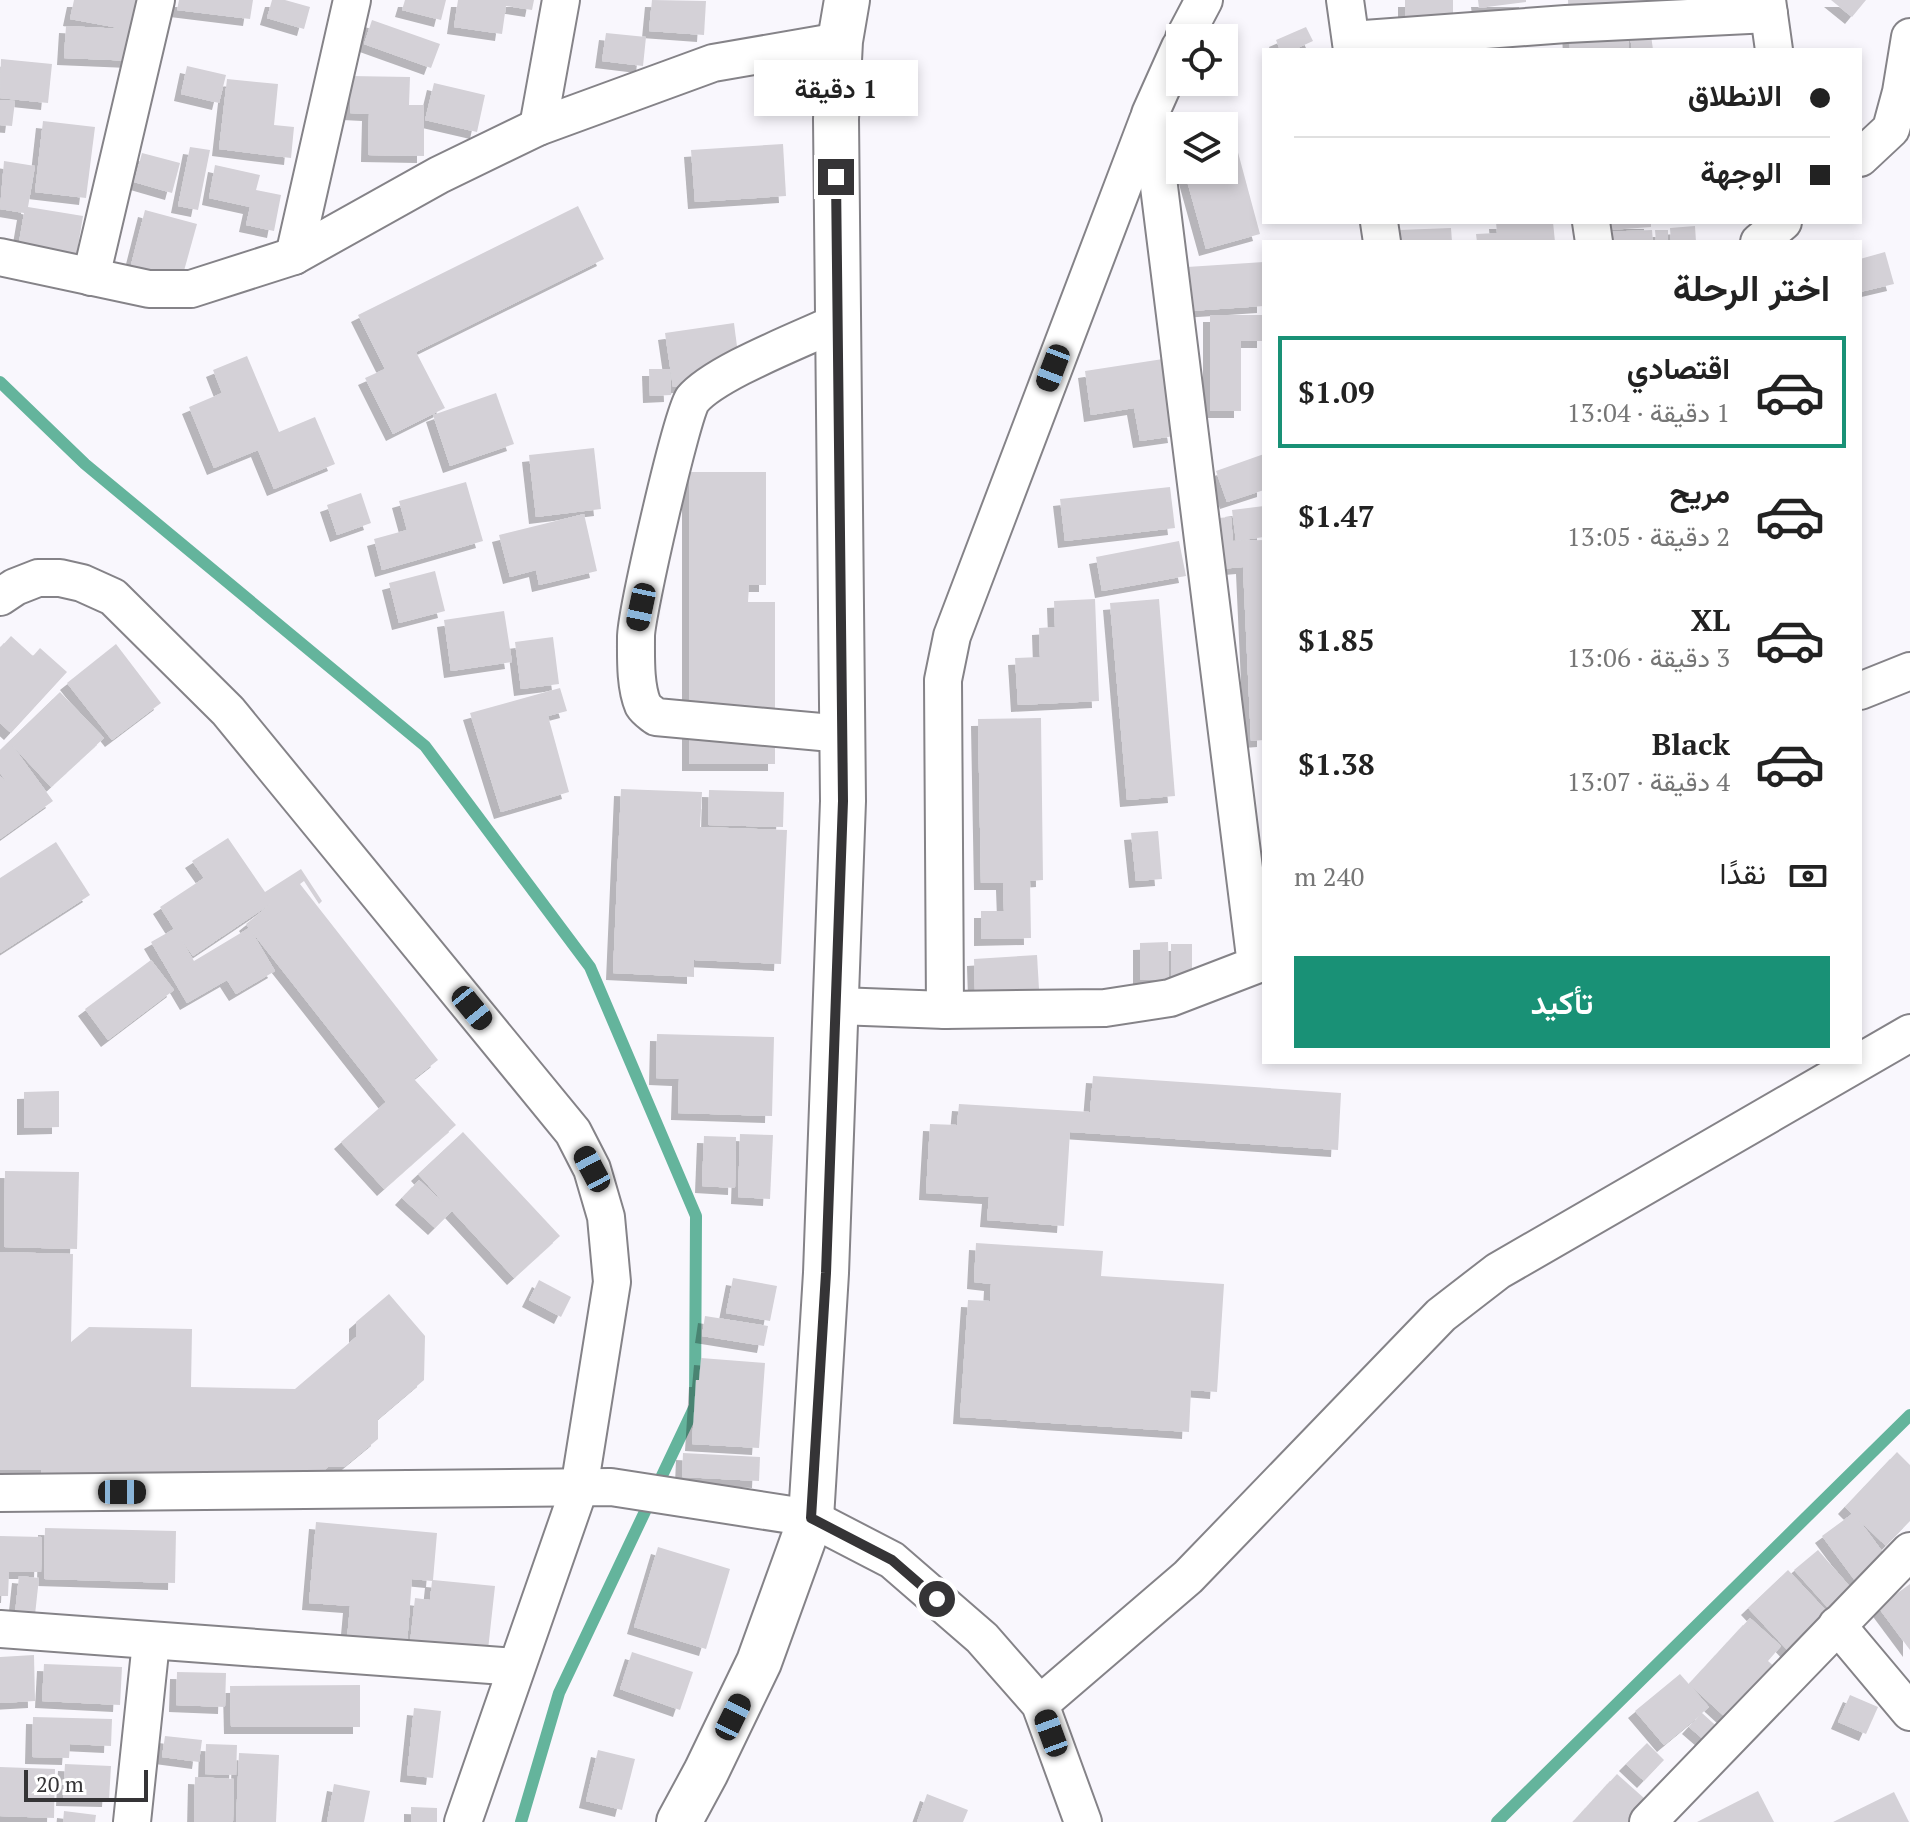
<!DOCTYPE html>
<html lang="ar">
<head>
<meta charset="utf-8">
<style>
	:root { --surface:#fff; --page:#f6f6f6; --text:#222; --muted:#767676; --line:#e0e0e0; --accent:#199176 }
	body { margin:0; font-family:"PT Serif",Vazirmatn,serif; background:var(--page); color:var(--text); direction:rtl; height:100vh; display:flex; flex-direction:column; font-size:30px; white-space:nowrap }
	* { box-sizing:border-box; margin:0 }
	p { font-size:26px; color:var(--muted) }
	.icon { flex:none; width:44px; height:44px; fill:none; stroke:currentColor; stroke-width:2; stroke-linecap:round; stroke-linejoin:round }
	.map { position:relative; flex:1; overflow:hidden; direction:ltr }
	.panel { position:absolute; left:1262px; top:240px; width:600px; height:824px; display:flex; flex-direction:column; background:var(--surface); border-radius:0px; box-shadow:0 4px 12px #0003; direction:rtl }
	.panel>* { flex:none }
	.top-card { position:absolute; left:1262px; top:48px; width:600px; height:176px; border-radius:0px; box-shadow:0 4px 12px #0003; direction:rtl; display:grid; align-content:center; height:176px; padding:0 32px; background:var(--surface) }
	.buttons { position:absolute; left:1166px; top:24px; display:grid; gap:16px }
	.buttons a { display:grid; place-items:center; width:72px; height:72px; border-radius:0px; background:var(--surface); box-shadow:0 4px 12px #0003; font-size:40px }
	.scale { position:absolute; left:24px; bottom:20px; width:124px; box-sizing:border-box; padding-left:8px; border:4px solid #353436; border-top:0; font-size:22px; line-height:28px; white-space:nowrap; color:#353436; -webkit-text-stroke:6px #fff; paint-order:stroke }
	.end { position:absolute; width:36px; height:36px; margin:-18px; border:10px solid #353436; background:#fff; box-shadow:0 0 0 4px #fff }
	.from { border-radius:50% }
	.bubble { position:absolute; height:56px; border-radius:0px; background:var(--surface); box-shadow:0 4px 12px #0003; font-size:26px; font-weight:600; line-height:56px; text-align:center; direction:rtl }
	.car { position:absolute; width:24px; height:48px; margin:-24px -12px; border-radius:10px; box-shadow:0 0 6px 2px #0007; background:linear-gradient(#222 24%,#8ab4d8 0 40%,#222 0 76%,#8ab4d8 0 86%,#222 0) }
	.top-card b { display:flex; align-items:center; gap:28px; height:76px; font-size:30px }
	.top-card b+b { border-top:2px solid var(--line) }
	.top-card i { width:20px; height:20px; background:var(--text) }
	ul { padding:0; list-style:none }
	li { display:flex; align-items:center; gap:24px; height:112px; margin:0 16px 12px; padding:0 16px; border:4px solid transparent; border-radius:0px }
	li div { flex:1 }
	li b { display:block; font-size:30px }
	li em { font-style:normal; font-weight:600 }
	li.selected { border-color:var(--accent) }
	li>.icon { width:72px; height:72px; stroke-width:1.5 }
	h2 { padding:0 32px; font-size:36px; line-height:96px }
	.pay { display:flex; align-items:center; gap:20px; height:88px; padding:0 32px; font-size:30px }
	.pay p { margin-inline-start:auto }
	.cta { display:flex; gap:16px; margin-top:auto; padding:16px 32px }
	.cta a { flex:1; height:92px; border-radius:0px; background:var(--accent); color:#fff; font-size:32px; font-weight:600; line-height:92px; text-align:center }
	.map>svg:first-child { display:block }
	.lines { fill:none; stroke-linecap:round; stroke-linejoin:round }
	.stream { stroke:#64b49c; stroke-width:12 }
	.building { fill:#d4d1d7; fill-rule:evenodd; filter:url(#shadow) }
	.street-casing { stroke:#858388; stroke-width:40 }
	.secondary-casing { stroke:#858388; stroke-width:48 }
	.street { stroke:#fff; stroke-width:36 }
	.secondary { stroke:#fff; stroke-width:44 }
	.route { stroke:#353436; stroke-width:10 }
</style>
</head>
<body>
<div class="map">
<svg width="1910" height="1822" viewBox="0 0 1910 1822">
	<defs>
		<filter id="shadow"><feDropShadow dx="-7" dy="7" stdDeviation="0" flood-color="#0004"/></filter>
	</defs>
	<rect width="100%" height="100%" fill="#f9f7fd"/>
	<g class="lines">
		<g class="stream">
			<polyline points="0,382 85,464 425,746 590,967 696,1216 695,1406 559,1693 521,1822"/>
			<polyline points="1497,1822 1910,1415"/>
		</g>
	</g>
	<g class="building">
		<polygon points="74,0 145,0 135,61 64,58 66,26 124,29 70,19"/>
		<polygon points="179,0 253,0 250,19 177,10"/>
		<polygon points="272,0 285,0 310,7 304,29 267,18"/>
		<polygon points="405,0 446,0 441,20 402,10"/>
		<polygon points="458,0 534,0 532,10 506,6 502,34 454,27"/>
		<polygon points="652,0 706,1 704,35 649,31"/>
		<rect x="1405" y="0" width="48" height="31"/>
		<polygon points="1478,0 1526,0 1526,2 1479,8"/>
		<polygon points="1568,0 1650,0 1650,13 1628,14 1629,50 1570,50"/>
		<polygon points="1831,0 1866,0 1852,17"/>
		<polygon points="372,20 440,44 431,68 364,44"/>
		<polygon points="1306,27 1313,41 1293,50 1280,50 1276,40"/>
		<polygon points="1650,27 1653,50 1632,50 1629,29"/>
		<polygon points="606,33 646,37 643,66 602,61"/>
		<polygon points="1,59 52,64 48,103 0,98"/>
		<polygon points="187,66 226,75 219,103 181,94"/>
		<polygon points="350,76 410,77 409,105 424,105 424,156 368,155 369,114 350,113"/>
		<polygon points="227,79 278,84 274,125 294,127 291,158 219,149"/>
		<polygon points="434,83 485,95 477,132 425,120"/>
		<polygon points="0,100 15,101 12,126 0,125"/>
		<polygon points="43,121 95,127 86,198 35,192"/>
		<polygon points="783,144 786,196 695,202 691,150"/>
		<polygon points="1236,145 1260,234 1206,249 1184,170 1224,170 1224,148"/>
		<polygon points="190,147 210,150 198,210 178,206"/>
		<polygon points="142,153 180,163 172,193 134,182"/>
		<polygon points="4,161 35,166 28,207 83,216 75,264 17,254 24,213 0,209"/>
		<polygon points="215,165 260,175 256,190 281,195 274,231 246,225 250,207 209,198"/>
		<polygon points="578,206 604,259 416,352 445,408 393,434 365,378 385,369 358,315"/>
		<polygon points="145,210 197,224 182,278 131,265"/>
		<polygon points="1496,222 1553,222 1555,242 1477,242 1476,234 1497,233"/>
		<polygon points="1595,222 1651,222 1651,227 1596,231"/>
		<polygon points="1695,226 1696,242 1671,242 1670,228"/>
		<polygon points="1451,228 1452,242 1398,242 1398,230"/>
		<polygon points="1652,230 1653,242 1600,242 1600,232"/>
		<polygon points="1655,230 1668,230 1668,242 1656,242"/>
		<polygon points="1885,252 1894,284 1860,292 1860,259"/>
		<polygon points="1264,262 1264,306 1190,311 1187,267"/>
		<polygon points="1210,315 1264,315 1264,341 1241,341 1241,411 1210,411"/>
		<polygon points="734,323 741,378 673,387 665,333"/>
		<polygon points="247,356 279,432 315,417 335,464 274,489 258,450 214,468 189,407 222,393 213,370"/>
		<polygon points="1163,359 1175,436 1140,441 1134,408 1091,415 1085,371"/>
		<polygon points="649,369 670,369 671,395 650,396"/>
		<polygon points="496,393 514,444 450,466 433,415"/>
		<polygon points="594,448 601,509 536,517 529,455"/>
		<polygon points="1264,454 1264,490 1227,502 1216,471"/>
		<polygon points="689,472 766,472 766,585 749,585 748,602 775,602 775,764 689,764"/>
		<polygon points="466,482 483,541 382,570 374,539 407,530 399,501"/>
		<polygon points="1170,487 1175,528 1065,541 1060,499"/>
		<polygon points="361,493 371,523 337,535 327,505"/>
		<polygon points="1264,506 1264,537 1236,541 1232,510"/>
		<polygon points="584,514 597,571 539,585 536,570 510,577 499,535"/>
		<polygon points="1231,517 1233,541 1264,540 1264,740 1251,741 1243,567 1220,569 1218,518"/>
		<polygon points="1179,541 1186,576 1102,591 1096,557"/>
		<polygon points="435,571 445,611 399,623 389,583"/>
		<polygon points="1095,599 1099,701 1018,705 1015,658 1040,657 1039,628 1055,627 1054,601"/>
		<polygon points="1159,599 1175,796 1127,800 1110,603"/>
		<polygon points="504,611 512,662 451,671 444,620"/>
		<polygon points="11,636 33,656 40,648 67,672 11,733 0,723 0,648"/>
		<polygon points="553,637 559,684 521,689 515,642"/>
		<polygon points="116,644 161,703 112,740 67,683"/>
		<polygon points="560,688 567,711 548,716 569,792 501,812 470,713"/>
		<polygon points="60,692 104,738 51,787 12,745 53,801 0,839 0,776 7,782 0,773 0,750"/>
		<polygon points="1041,718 1043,880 1030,881 1031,938 981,939 981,911 1004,911 1003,883 981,883 978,719"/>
		<polygon points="621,789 702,792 700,827 787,830 781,964 694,960 694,977 613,973"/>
		<polygon points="709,790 784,792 783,827 708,825"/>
		<polygon points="1158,831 1162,879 1136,881 1131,833"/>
		<path d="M228 838 265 892 301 869 322 901 319 904 304 881 300 884 438 1060 414 1079 456 1125 384 1189 341 1142 386 1102 252 932 275 971 236 994 227 980 187 1003 151 942 174 929 160 907 204 878 192 861ZM272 903 246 924 249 928 194 961 179 936 193 956Z"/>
		<polygon points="56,842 90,895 0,953 0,878"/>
		<polygon points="1168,942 1169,979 1140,980 1140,943"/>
		<rect x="1171" y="944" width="21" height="33"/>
		<polygon points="1037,955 1039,989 975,992 974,959"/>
		<polygon points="151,960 174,990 108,1040 85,1009"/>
		<polygon points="657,1034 774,1037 772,1116 678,1113 679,1079 656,1078"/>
		<polygon points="1093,1076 1341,1093 1338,1150 1070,1132 1064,1226 987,1220 989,1197 926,1193 930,1124 957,1125 959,1104 1090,1112"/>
		<polygon points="59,1091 59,1127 24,1128 24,1092"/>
		<polygon points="463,1132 560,1236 514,1278 452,1211 435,1228 402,1198 419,1180 446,1205 418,1174"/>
		<polygon points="740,1134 773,1135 770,1199 738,1197"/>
		<polygon points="704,1136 736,1137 735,1188 702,1186"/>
		<polygon points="5,1171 79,1172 77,1249 4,1247"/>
		<polygon points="976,1243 1103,1251 1101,1276 1224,1284 1217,1392 1191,1390 1189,1432 960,1417 968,1300 990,1301 991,1284 974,1282"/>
		<polygon points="0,1252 73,1254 71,1342 89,1327 192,1329 191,1387 295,1389 356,1337 356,1322 389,1294 425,1336 424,1380 378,1419 378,1439 344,1467 328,1467 301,1490 41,1485 41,1470 0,1470"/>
		<polygon points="733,1278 777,1286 770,1321 726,1313"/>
		<polygon points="539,1280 571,1297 561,1317 529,1300"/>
		<polygon points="705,1316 768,1326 764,1346 702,1336"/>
		<polygon points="701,1358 765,1363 759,1448 692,1444 696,1380 699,1380"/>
		<polygon points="1897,1452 1910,1465 1910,1521 1886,1546 1859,1520 1888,1559 1856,1582 1822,1536 1852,1514 1845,1507"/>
		<polygon points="683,1453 760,1457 759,1481 682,1477"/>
		<polygon points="316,1522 437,1533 433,1580 495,1586 487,1659 409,1652 415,1598 430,1600 432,1581 412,1579 407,1644 347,1639 350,1606 309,1603"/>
		<polygon points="45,1528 176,1531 175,1583 44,1579"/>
		<polygon points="0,1536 42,1537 41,1572 9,1572 8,1596 0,1596"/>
		<polygon points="658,1547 730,1569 706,1649 634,1627"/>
		<polygon points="1818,1550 1852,1589 1829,1609 1794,1570"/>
		<polygon points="1788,1570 1833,1618 1792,1655 1748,1608"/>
		<polygon points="19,1576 39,1578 34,1624 14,1623"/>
		<polygon points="1910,1584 1910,1650 1878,1607"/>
		<polygon points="1750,1618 1781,1646 1768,1661 1784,1675 1725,1717 1689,1684"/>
		<polygon points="632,1652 693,1672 680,1710 620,1689"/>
		<polygon points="34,1655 35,1701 0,1703 0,1657"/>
		<polygon points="44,1664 122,1667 120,1705 42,1701"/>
		<polygon points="177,1672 226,1673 225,1707 176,1705"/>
		<polygon points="1680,1674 1709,1707 1702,1713 1723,1732 1711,1746 1689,1727 1700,1715 1664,1745 1635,1711"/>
		<polygon points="360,1685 360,1727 231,1727 230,1686"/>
		<polygon points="1850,1695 1878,1707 1866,1734 1838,1722"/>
		<polygon points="414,1708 441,1711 433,1778 407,1775"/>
		<polygon points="33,1717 112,1719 111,1746 70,1744 69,1758 32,1757"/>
		<polygon points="165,1736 202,1740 199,1762 162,1757"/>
		<polygon points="1647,1743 1664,1760 1644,1781 1626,1764"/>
		<polygon points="206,1744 237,1745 236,1775 205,1774"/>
		<polygon points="598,1750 635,1759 622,1810 586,1801"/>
		<polygon points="239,1753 279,1755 276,1822 236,1822"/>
		<polygon points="65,1764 111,1766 109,1800 63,1799"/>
		<polygon points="0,1767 55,1769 54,1818 0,1816"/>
		<polygon points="1617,1774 1654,1807 1640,1822 1573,1822"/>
		<polygon points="195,1777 234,1779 233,1822 194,1822"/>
		<polygon points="334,1784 370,1791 364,1822 327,1822"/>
		<polygon points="1758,1791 1774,1822 1697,1822"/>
		<polygon points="1894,1792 1909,1822 1833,1822"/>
		<polygon points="927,1794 968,1810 963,1822 917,1822"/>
		<polygon points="411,1807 437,1808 437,1822 411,1822"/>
		<polygon points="64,1811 96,1815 95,1822 63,1822"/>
	</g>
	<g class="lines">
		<defs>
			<g id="street">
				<polyline points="1345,0 1352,50"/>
				<polyline points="1767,0 1774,50"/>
				<polyline points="1184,38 1204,0"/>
				<polyline points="1351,40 1566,24 1769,14"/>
				<polyline points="538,127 561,0"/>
				<polyline points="1860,158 1891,129 1901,92 1910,37"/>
				<polyline points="1379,222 1382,242"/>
				<polyline points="1591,222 1594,242"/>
				<polyline points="1759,242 1783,222"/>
				<polyline points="294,256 352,0"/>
				<polyline points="0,257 149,289 191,289 294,256 439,175 538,127 713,63 840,41"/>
				<polyline points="91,277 156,0"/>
				<path d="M838 322C803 339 715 372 692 400 683 410 635 617 636 638 636 658 635 686 643 705 646 710 651 713 656 717L843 734"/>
				<polyline points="0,597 15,587 38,578 60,578 82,583 113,597 228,711 573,1132 592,1169 606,1217 612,1282 579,1489 463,1822"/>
				<polyline points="1860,691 1910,671"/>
				<polyline points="838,1006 945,1010 1105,1008 1170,998 1256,965 1150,114 1180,47"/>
				<polyline points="945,1010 943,680 952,636 1148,120"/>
				<polyline points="0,1493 611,1487 811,1518 892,1560 982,1638 1040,1704 1083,1822"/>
				<polyline points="1837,1625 1910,1712"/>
				<polyline points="0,1629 516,1667"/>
				<polyline points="1040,1704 1188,1577 1441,1315 1498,1271 1910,1033"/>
				<polyline points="132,1822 151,1642"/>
				<polyline points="1648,1822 1910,1551"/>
			</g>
			<polyline id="secondary" points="679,1822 706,1772 759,1662 811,1518 826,1273 843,801 836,119 840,41 847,0"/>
		</defs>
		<use href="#street" class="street-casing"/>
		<use href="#secondary" class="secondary-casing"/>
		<use href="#street" class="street"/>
		<use href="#secondary" class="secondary"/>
	</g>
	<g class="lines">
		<polyline class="route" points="836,177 843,801 826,1273 811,1518 892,1560 937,1599"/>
	</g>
</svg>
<div class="buttons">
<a><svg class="icon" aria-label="locate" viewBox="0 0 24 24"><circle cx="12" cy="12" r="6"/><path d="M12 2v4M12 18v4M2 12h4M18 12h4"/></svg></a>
<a><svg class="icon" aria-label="layers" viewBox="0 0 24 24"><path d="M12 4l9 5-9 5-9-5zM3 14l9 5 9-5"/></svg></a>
</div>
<div class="scale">20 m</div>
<i class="end from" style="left:937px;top:1599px"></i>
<i class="end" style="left:836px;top:177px"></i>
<div class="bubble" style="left:754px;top:60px;width:164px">1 دقيقة</div>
<i class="car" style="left:1053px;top:368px;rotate:201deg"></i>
<i class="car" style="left:641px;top:607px;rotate:192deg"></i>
<i class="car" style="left:472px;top:1008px;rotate:141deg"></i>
<i class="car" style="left:592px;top:1169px;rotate:332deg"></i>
<i class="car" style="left:122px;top:1492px;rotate:90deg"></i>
<i class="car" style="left:733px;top:1717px;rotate:26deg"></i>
<i class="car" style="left:1051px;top:1733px;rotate:340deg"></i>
<div class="top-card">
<b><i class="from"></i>الانطلاق</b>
<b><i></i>الوجهة</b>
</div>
<section class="panel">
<h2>اختر الرحلة</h2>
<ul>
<li class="selected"><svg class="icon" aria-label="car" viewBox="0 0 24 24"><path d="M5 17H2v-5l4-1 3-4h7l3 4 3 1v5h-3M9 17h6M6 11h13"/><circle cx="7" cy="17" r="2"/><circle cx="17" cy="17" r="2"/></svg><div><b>اقتصادي</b><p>1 دقيقة · 13:04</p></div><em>$1.09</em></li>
<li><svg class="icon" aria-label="car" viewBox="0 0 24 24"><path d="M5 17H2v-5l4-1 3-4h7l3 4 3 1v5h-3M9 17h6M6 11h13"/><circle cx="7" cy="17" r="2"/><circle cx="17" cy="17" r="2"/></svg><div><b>مريح</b><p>2 دقيقة · 13:05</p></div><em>$1.47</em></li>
<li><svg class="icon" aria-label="car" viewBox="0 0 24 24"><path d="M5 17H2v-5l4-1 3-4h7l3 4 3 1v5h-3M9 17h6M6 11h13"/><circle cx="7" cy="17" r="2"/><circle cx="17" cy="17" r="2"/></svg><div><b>XL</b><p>3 دقيقة · 13:06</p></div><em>$1.85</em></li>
<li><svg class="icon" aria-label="car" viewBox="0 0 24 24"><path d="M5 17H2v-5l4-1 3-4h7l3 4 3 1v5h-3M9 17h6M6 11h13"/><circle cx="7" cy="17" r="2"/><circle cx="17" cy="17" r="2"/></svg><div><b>Black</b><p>4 دقيقة · 13:07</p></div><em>$1.38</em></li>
</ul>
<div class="pay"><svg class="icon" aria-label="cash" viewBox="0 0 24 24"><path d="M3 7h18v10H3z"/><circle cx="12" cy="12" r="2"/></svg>نقدًا<p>240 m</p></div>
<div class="cta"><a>تأكيد</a></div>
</section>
</div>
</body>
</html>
